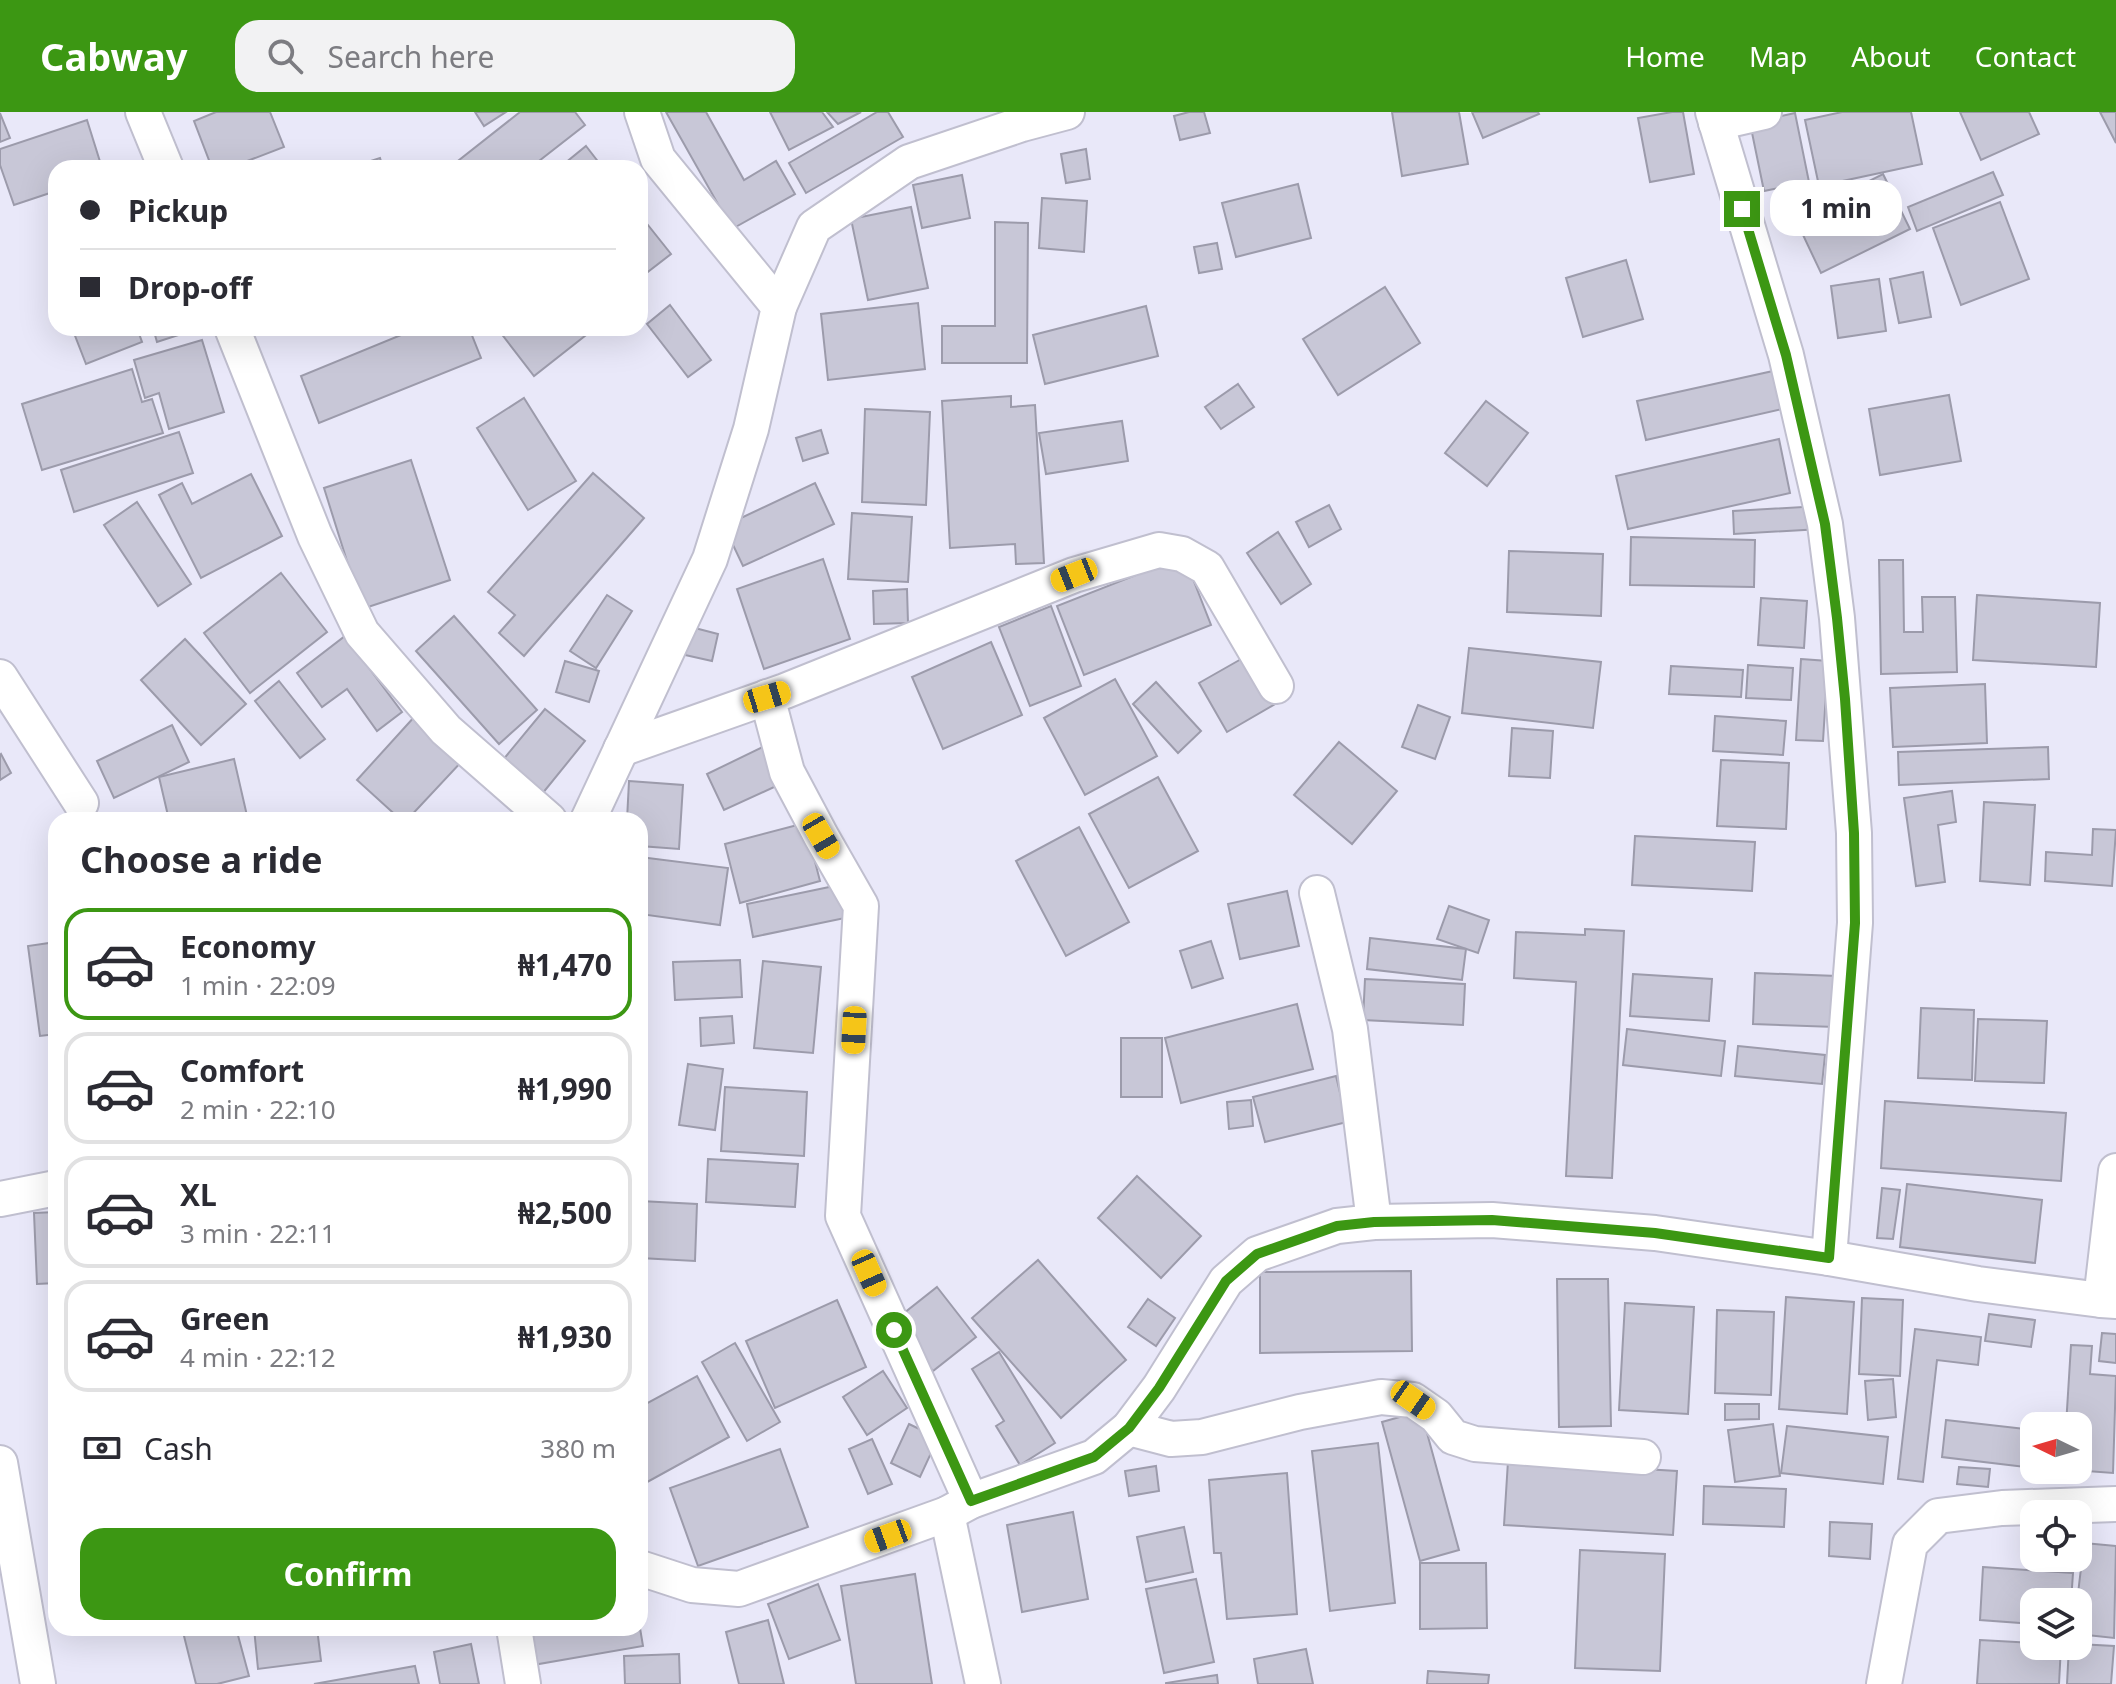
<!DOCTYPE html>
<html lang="en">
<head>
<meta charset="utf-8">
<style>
	:root { --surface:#fff; --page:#f2f2f3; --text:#2b2b33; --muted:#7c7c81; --line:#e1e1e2; --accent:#3c9713 }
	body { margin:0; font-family:"Noto Sans",sans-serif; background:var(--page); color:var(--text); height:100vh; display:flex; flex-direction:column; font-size:30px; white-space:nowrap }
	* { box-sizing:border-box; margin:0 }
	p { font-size:26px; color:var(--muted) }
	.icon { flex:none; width:44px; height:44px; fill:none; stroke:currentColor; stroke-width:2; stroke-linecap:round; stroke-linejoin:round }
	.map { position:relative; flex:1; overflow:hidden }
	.panel { position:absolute; left:48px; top:700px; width:600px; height:824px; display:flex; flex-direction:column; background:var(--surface); border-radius:24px; box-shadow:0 8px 32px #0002 }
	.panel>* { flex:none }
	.top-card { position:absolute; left:48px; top:48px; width:600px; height:176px; border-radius:24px; box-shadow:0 8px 32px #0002; display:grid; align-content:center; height:176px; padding:0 32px; background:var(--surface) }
	.needle { width:52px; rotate:275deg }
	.buttons { position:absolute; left:2020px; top:1300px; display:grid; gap:16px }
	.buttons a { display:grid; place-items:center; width:72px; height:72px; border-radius:16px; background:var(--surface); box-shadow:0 8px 32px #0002; font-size:40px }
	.end { position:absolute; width:36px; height:36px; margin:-18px; border:10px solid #3c9713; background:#fff; box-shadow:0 0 0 4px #fff }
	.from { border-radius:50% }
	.bubble { position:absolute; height:56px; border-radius:24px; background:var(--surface); box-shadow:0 8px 32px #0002; font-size:26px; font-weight:700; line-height:56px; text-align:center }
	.car { position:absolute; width:24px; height:48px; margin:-24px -12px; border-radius:10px; box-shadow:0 0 6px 2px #0007; background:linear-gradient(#f5c518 24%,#345 0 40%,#f5c518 0 76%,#345 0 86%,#f5c518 0) }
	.top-card b { display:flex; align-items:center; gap:28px; height:76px; font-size:30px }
	.top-card b+b { border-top:2px solid var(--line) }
	.top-card i { width:20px; height:20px; background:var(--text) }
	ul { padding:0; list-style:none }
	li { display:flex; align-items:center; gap:24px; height:112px; margin:0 16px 12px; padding:0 16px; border:4px solid var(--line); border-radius:24px }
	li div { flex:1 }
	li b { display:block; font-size:30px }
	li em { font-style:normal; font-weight:700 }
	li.active { border-color:var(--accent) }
	li>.icon { width:72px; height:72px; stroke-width:1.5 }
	h2 { padding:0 32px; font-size:36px; line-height:96px }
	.pay { display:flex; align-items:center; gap:20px; height:88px; padding:0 32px; font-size:30px }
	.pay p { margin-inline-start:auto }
	.action { display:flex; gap:16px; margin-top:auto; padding:16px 32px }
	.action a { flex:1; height:92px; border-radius:24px; background:var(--accent); color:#fff; font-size:32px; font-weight:700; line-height:92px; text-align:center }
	header { display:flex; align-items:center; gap:48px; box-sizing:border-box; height:112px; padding:0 40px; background:var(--accent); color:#fff }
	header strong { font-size:38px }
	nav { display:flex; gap:44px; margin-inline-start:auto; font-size:28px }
	.search { width:560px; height:72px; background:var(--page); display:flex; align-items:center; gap:20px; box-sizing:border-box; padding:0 28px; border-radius:24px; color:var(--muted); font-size:30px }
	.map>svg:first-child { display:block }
	.building { fill:#c8c7d7; stroke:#9c9bab; stroke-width:2 }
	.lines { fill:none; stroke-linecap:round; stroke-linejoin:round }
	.street-casing { stroke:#c0bfcf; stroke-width:38 }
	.street { stroke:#fff; stroke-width:34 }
	.route { stroke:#3c9713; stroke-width:10 }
</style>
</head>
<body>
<header>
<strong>Cabway</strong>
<div class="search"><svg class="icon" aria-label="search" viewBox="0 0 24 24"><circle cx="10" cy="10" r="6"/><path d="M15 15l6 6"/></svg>Search here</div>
<nav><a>Home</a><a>Map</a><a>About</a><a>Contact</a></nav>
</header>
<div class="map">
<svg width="2116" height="1572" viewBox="0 0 2116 1572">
	<rect width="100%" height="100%" fill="#e9e8f9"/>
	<g class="building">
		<polygon points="216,0 270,0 284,35 229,56 212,56 194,9"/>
		<polygon points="475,0 506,0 484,14"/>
		<polygon points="520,0 575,0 585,13 530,56 449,56"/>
		<polygon points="666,0 706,0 744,68 776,49 795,82 732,117"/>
		<polygon points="770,0 822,0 833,15 789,38"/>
		<polygon points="827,0 861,0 838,12"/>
		<polygon points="877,0 888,0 903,25 806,81 789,51"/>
		<polygon points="1189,0 1204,0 1210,21 1180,28 1174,4"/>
		<polygon points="1392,0 1459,0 1468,52 1402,64"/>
		<polygon points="1472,0 1538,0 1539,2 1483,26"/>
		<polygon points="1672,0 1683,0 1694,62 1650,70 1638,6"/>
		<polygon points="1842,0 1911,0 1922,52 1819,74 1805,8"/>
		<polygon points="1960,0 2029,0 2039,22 1981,48"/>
		<polygon points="2100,0 2116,0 2116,31"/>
		<polygon points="0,1 10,26 0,30"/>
		<polygon points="1795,1 1809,70 1764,79 1750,11"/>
		<polygon points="87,8 102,56 56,56 56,79 14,93 0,53 0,37"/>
		<polygon points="586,34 603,56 559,56"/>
		<polygon points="1086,37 1090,67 1066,71 1061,42"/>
		<polygon points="380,46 383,56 349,56"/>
		<polygon points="1993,60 2003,83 1917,119 1908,95"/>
		<polygon points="1883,62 1910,117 1821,161 1795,106"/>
		<polygon points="962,63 970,106 922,116 913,73"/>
		<polygon points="1298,72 1311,126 1236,145 1222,91"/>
		<polygon points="1042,86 1087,89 1084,140 1039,136"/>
		<polygon points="2000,90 2029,167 1961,193 1933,116"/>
		<polygon points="911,95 928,176 868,188 851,107"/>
		<polygon points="640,103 671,142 640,166"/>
		<polygon points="995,110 1028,111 1027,251 942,251 942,214 995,214"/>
		<polygon points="1217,131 1222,157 1199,161 1194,135"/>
		<polygon points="1626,148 1643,207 1583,225 1566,166"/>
		<polygon points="1923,160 1931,205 1899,211 1890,167"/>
		<polygon points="1879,167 1886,219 1838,226 1831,174"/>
		<polygon points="1385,175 1420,231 1338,283 1303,227"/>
		<polygon points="918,191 925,257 828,268 821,202"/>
		<polygon points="670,193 711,248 688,265 647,212"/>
		<polygon points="1146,194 1158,244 1045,272 1033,223"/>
		<polygon points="72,216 137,216 142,230 86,252"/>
		<polygon points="153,216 200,216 157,230"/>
		<polygon points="418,216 469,216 481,246 319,311 301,264"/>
		<polygon points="497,216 595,216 534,264"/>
		<polygon points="202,228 224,300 169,317 159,281 145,286 134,248"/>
		<polygon points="132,257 142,290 152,287 163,321 42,358 22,292"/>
		<polygon points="1773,259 1782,297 1646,328 1637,289"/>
		<polygon points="1238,272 1254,295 1221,317 1205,295"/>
		<polygon points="1949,283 1961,349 1880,363 1869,297"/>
		<polygon points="1011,284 1011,295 1035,293 1044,451 1016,452 1015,432 950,436 942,289"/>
		<polygon points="524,286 576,369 528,398 477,316"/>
		<polygon points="1486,289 1528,321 1487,374 1445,341"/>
		<polygon points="865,297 930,300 926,393 862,390"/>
		<polygon points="1122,309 1128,349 1046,362 1039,321"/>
		<polygon points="821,318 828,341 803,349 796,326"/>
		<polygon points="179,320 193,361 74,400 61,358"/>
		<polygon points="1779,327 1790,381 1628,417 1616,364"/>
		<polygon points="411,348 450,468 362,497 324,376"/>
		<polygon points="593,361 644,406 524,544 499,521 515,503 488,480"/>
		<polygon points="251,362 282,424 201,466 159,383 182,371 192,392"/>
		<polygon points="815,371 834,412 743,454 724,414"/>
		<polygon points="137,390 191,472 158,494 104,413"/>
		<polygon points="1329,393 1341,417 1309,435 1296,410"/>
		<polygon points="1820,394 1821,417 1734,422 1733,399"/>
		<polygon points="852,401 912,405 908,470 848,467"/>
		<polygon points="1278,420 1311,472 1281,492 1247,441"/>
		<polygon points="1631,425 1755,428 1754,475 1630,473"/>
		<polygon points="1509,439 1603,442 1601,504 1507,500"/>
		<polygon points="1184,444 1211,513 1084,563 1057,494"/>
		<polygon points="823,447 850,527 764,557 737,477"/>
		<polygon points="1879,448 1903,448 1904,520 1923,520 1922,485 1955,485 1957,560 1881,562"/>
		<polygon points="281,461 327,520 250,581 204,521"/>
		<polygon points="907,477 908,511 874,512 873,479"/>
		<polygon points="607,483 632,499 596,556 570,539"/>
		<polygon points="1977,483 2100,491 2096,555 1973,548"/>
		<polygon points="1761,486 1807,489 1804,536 1758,533"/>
		<polygon points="1051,494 1081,574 1030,594 999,515"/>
		<polygon points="454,504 537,598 499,632 416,539"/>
		<polygon points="691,515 718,522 712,549 685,543"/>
		<polygon points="345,524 402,600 377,619 347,577 322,595 297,561"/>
		<polygon points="185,527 246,592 201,633 141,568"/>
		<polygon points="991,530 1022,603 943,637 912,565"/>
		<polygon points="1469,536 1601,550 1593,616 1462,601"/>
		<polygon points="1250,542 1277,591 1227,620 1199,571"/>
		<polygon points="1801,547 1828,549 1823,629 1796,628"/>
		<polygon points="565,549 599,559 589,590 556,580"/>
		<polygon points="1748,553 1793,556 1791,588 1746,586"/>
		<polygon points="1671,554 1743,558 1741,585 1669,582"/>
		<polygon points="1115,567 1157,644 1085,683 1044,606"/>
		<polygon points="279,569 325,627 300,646 255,589"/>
		<polygon points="1156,570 1201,619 1178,641 1133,592"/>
		<polygon points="1985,572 1987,631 1893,635 1890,576"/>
		<polygon points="1418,593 1450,605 1435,647 1402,635"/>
		<polygon points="545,597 585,629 542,682 502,649"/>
		<polygon points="416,603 464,647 407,708 401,708 357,668"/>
		<polygon points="1715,604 1786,609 1783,643 1713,639"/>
		<polygon points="172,613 189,650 114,686 97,649"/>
		<polygon points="1512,616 1553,619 1550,666 1509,664"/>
		<polygon points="1339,630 1397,679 1352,732 1294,683"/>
		<polygon points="767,633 785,670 724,698 707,662"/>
		<polygon points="2048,635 2049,667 1899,673 1898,640"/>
		<polygon points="1,642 11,661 0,668 0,643"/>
		<polygon points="234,647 248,708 169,708 159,665"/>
		<polygon points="1721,648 1789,651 1786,717 1717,714"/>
		<polygon points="1158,665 1198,739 1129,776 1089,702"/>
		<polygon points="629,669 683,673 679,737 640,734 640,708 627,708"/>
		<polygon points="1952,679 1956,710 1938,713 1945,770 1916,774 1904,686"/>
		<polygon points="1984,690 2035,693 2030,773 1980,769"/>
		<polygon points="805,711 820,769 740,791 725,732"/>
		<polygon points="1079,715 1129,810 1066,844 1016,749"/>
		<polygon points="2093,717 2116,718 2112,774 2045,769 2046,740 2092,743"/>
		<polygon points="1635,724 1755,730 1752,779 1632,773"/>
		<polygon points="640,745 728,756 720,813 640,802"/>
		<polygon points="839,773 845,806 753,825 747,792"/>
		<polygon points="1287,779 1299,834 1240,847 1228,792"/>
		<polygon points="1449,794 1489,808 1478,841 1437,827"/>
		<polygon points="1585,817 1624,819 1612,1066 1566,1064 1576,870 1514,866 1516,820 1585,823"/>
		<polygon points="1370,826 1466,837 1462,868 1367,857"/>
		<polygon points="1211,829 1223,866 1192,876 1180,839"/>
		<polygon points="56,830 56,922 40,924 28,834"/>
		<polygon points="740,848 742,885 675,888 673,850"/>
		<polygon points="763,849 821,855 813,941 754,936"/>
		<polygon points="1755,861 1837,864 1835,915 1753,912"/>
		<polygon points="1633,862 1712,867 1709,909 1630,904"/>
		<polygon points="1365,867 1465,872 1463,913 1363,908"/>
		<polygon points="1297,892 1313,957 1181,991 1165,926"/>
		<polygon points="1921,896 1974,898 1972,968 1918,966"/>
		<polygon points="732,904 734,931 701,934 700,906"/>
		<polygon points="1978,907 2047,909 2044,971 1975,969"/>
		<polygon points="1627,917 1725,929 1721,964 1623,953"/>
		<rect x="1121" y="926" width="41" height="59"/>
		<polygon points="1738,934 1825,943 1822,972 1735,964"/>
		<polygon points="688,952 723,957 715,1018 679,1013"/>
		<polygon points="1336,964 1347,1010 1265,1030 1253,985"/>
		<polygon points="725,975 807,980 804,1044 721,1039"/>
		<polygon points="1251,988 1253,1014 1229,1017 1227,990"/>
		<polygon points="1885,989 2066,1001 2061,1069 1881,1056"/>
		<polygon points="708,1047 798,1052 795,1095 706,1090"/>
		<polygon points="1137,1064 1201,1124 1161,1166 1098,1106"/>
		<polygon points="1907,1072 2042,1088 2035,1151 1900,1135"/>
		<polygon points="1882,1076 1900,1078 1893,1127 1877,1126"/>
		<polygon points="640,1089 697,1092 695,1149 640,1146"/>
		<polygon points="56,1100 56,1171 37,1172 34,1101"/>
		<polygon points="1038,1148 1126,1248 1061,1306 972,1206"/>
		<polygon points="1411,1159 1412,1239 1260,1241 1260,1160"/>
		<polygon points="1557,1167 1608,1167 1611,1314 1559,1315"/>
		<polygon points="937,1175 976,1225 933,1259 894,1209"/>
		<polygon points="1786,1185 1854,1190 1847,1302 1779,1297"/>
		<polygon points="1862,1186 1903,1188 1900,1264 1859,1262"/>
		<polygon points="1148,1187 1175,1206 1156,1234 1128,1215"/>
		<polygon points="837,1188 866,1255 775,1296 746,1229"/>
		<polygon points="1625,1191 1694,1195 1688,1302 1619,1298"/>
		<polygon points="1717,1198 1774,1200 1771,1283 1715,1281"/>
		<polygon points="1989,1202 2035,1208 2031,1235 1985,1229"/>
		<polygon points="1915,1217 1981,1225 1978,1253 1937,1248 1923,1370 1898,1367"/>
		<polygon points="2102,1221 2116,1222 2116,1251 2099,1249"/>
		<polygon points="735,1231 780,1310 747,1329 702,1250"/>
		<polygon points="2071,1233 2092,1234 2090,1262 2116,1264 2113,1361 2073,1358 2078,1358 2078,1314 2066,1314"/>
		<polygon points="999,1240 1055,1331 1020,1353 996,1314 1004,1309 972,1257"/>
		<polygon points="883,1259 907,1296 867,1323 843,1285"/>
		<polygon points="697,1264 729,1325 640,1374 640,1295"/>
		<polygon points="1893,1267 1896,1305 1868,1308 1865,1269"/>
		<polygon points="1725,1292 1759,1292 1759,1307 1725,1308"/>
		<polygon points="1421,1299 1459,1438 1420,1449 1382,1310"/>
		<polygon points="1946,1308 2034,1318 2034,1356 1942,1345"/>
		<polygon points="909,1312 938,1326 920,1365 891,1351"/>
		<polygon points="1773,1312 1780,1364 1735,1370 1728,1318"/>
		<polygon points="1787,1314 1888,1325 1883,1372 1781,1361"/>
		<polygon points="872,1327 892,1372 868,1382 849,1337"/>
		<polygon points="1378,1331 1395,1491 1330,1499 1312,1339"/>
		<polygon points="780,1337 808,1415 698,1454 670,1376"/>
		<polygon points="56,1340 56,1407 52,1408 50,1341"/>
		<polygon points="1508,1349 1677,1359 1673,1423 1504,1413"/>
		<polygon points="1156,1354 1159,1379 1129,1384 1125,1359"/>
		<polygon points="1959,1355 1990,1357 1988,1375 1957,1372"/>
		<polygon points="1287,1361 1297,1502 1227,1507 1221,1441 1214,1441 1209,1368"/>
		<polygon points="1704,1374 1786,1377 1784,1415 1703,1412"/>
		<polygon points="1073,1400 1088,1487 1022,1500 1007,1413"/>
		<polygon points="1830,1410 1872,1412 1870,1447 1829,1444"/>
		<polygon points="1184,1415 1193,1460 1146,1470 1137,1425"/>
		<polygon points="2084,1431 2116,1434 2114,1526 2078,1522 2077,1490"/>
		<polygon points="1580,1438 1665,1442 1660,1559 1575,1556"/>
		<polygon points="1420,1451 1486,1451 1487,1516 1420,1517"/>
		<polygon points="1983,1455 2073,1461 2071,1490 2034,1490 2034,1512 1980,1508"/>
		<polygon points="915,1462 932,1572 856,1572 841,1474"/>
		<polygon points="1196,1467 1214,1550 1164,1561 1146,1477"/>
		<polygon points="818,1472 840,1528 789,1547 768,1492"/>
		<polygon points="768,1508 784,1572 739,1572 726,1520"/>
		<polygon points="182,1516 236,1516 249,1564 217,1572 196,1572"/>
		<polygon points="254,1516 317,1516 321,1549 258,1557"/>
		<polygon points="527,1516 640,1516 643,1534 533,1553"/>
		<polygon points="1980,1528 2034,1531 2034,1534 2061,1534 2059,1572 1977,1572"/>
		<polygon points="471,1532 479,1572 440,1572 434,1540"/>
		<polygon points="2078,1532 2114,1534 2111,1572 2067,1572 2069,1534 2078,1534"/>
		<polygon points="1306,1537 1313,1572 1258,1572 1254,1547"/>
		<polygon points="679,1542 680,1572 625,1572 624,1544"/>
		<polygon points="415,1554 419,1572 314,1572"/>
		<polygon points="1428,1559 1489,1563 1488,1572 1427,1572"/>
		<polygon points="1217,1563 1218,1572 1166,1572 1166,1571"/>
	</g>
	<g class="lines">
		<defs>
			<g id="street">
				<polyline points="143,0 166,56"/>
				<polyline points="1713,0 1786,243 1825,412 1837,506 1854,721 1855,811 1829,1146"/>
				<polyline points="1716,11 1764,0"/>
				<polyline points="779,195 814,115 909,50 1022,12 1067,0"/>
				<polyline points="232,216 315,424 362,521 446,618 549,708"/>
				<polyline points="0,565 81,691"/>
				<polyline points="767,585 787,660 821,724 861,794 843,1104 971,1389"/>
				<polyline points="621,637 785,579 1074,463 1159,438 1182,442 1207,456 1276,574"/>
				<polyline points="588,708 710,447 751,317 779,195 658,47 642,0"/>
				<polyline points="1317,781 1350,917 1374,1110"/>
				<polyline points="0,1087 56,1076"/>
				<polyline points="2101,1188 2116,1059"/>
				<polyline points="1129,1316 1171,1327 1202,1325 1300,1300 1381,1285 1413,1288 1436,1304 1453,1325 1475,1332 1643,1345"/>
				<polyline points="0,1351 38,1572"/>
				<polyline points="947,1402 983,1572"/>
				<polyline points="640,1456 692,1473 739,1477 947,1402 971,1389 1094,1345 1129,1316 1159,1276 1226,1169 1257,1142 1337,1114 1374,1110 1492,1108 1655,1121 1829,1146 1978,1172 2101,1188 2116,1189"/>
				<polyline points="514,1516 523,1572"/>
				<polyline points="1884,1572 1910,1432 1938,1404 2002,1396 2116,1392"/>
			</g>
		</defs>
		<use href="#street" class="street-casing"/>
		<use href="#street" class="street"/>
	</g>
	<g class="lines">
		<polyline class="route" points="894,1218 971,1389 1094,1345 1129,1316 1159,1276 1226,1169 1257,1142 1337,1114 1374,1110 1492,1108 1655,1121 1829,1146 1855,811 1854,721 1845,587 1837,506 1825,412 1786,243 1742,97"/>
	</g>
</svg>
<div class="buttons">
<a><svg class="needle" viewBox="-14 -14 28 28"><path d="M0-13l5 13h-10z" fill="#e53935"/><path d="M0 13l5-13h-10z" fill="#7c7c81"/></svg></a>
<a><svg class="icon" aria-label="locate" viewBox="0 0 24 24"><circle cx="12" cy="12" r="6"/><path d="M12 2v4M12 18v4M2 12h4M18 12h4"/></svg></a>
<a><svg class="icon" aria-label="layers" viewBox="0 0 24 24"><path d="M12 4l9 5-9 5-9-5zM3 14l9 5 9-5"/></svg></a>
</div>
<i class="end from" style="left:894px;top:1218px"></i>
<i class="end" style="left:1742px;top:97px"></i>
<div class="bubble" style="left:1770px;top:68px;width:132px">1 min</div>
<i class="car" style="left:1074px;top:463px;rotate:248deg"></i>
<i class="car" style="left:767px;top:585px;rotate:73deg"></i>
<i class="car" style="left:821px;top:724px;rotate:150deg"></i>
<i class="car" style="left:854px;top:918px;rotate:183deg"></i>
<i class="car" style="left:869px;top:1161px;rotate:156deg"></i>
<i class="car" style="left:1413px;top:1288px;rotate:125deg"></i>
<i class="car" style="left:888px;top:1424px;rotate:250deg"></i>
<div class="top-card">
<b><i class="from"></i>Pickup</b>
<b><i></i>Drop-off</b>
</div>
<section class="panel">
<h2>Choose a ride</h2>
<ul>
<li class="active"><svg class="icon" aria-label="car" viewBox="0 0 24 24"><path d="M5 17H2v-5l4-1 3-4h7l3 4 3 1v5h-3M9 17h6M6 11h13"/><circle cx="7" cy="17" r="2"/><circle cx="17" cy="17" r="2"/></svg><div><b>Economy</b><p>1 min · 22:09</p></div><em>₦1,470</em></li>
<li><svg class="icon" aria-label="car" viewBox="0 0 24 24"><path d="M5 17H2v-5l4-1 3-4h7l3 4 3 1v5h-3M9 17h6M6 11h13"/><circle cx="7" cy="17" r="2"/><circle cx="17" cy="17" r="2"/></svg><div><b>Comfort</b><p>2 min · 22:10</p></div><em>₦1,990</em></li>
<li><svg class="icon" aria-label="car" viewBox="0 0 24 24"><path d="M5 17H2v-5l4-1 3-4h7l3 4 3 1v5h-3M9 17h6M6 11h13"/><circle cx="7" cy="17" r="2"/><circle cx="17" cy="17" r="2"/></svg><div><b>XL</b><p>3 min · 22:11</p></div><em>₦2,500</em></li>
<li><svg class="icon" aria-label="car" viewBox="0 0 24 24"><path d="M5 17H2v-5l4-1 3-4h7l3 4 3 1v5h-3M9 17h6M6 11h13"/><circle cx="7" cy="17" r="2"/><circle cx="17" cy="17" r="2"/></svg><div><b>Green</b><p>4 min · 22:12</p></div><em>₦1,930</em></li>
</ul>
<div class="pay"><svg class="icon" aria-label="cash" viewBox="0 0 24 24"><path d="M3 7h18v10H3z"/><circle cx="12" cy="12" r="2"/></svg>Cash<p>380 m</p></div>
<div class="action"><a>Confirm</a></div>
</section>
</div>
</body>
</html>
